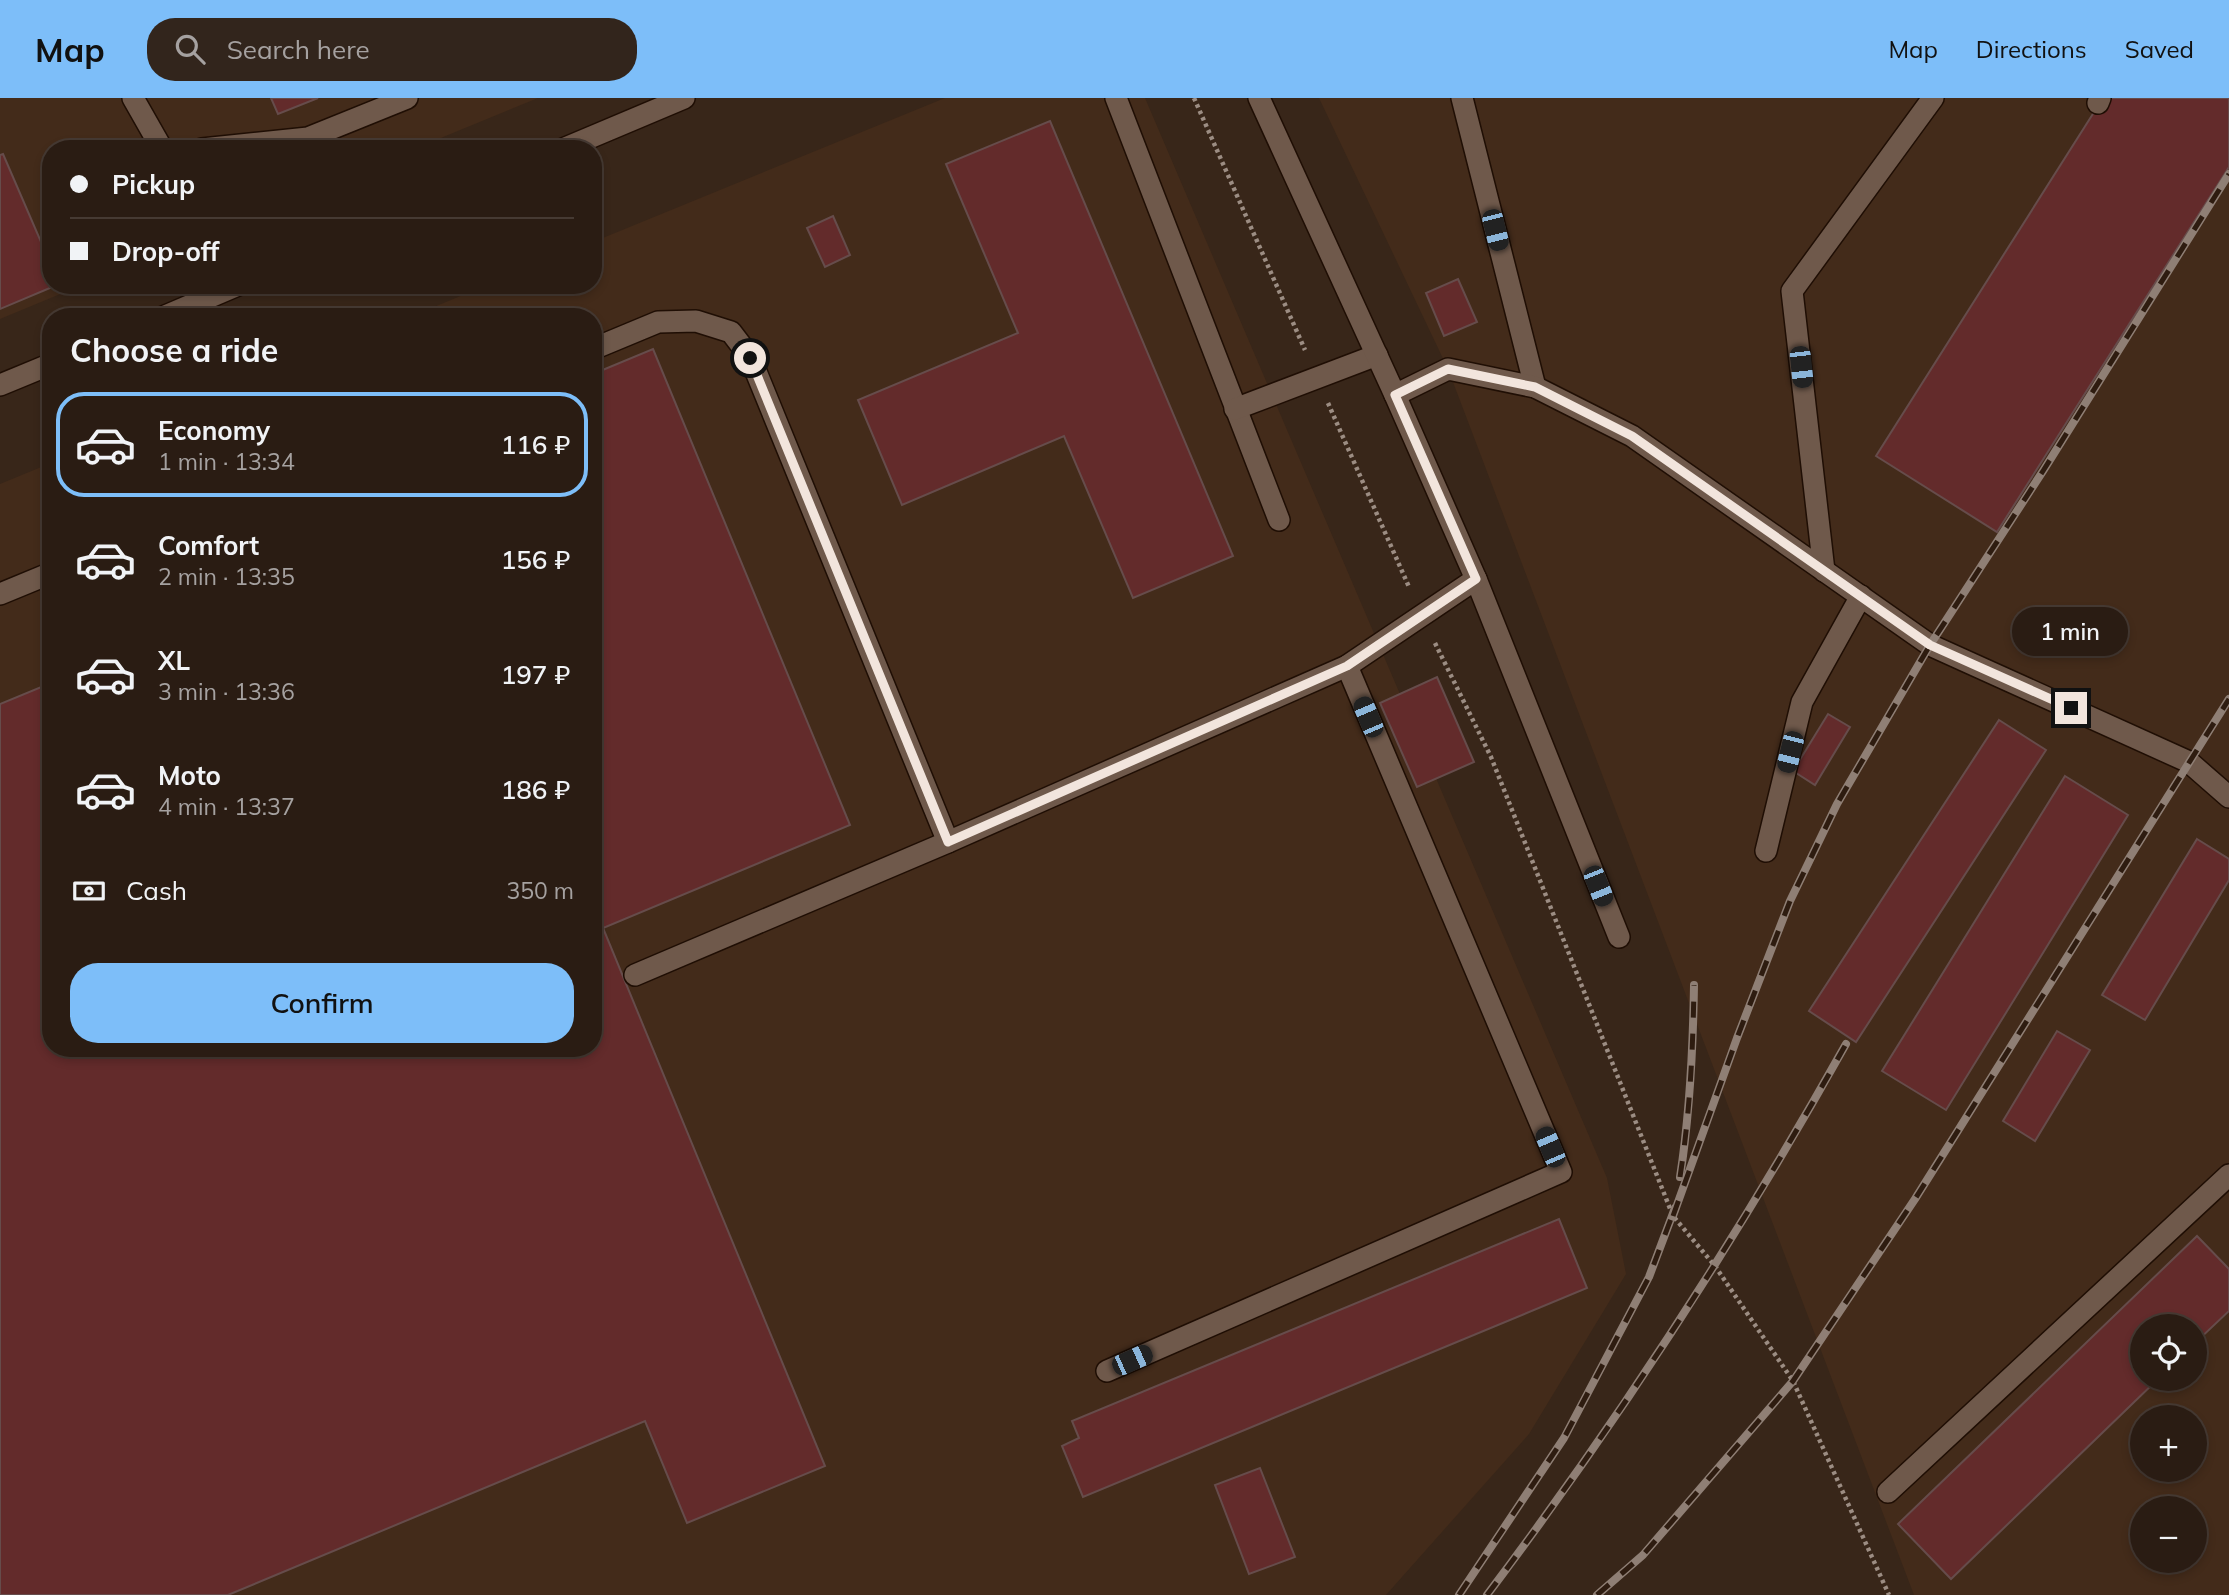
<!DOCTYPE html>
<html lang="en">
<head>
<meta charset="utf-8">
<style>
	:root { --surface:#2a1c13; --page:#32251c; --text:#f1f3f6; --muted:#a5a1a0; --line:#463a33; --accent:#7dbef9 }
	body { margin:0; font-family:Mulish,sans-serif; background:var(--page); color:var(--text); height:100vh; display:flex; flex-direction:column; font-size:26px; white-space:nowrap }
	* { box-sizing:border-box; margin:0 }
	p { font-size:23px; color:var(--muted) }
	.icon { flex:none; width:38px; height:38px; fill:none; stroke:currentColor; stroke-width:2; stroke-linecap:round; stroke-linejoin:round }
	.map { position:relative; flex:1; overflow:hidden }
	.panel { position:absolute; left:42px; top:210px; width:560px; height:749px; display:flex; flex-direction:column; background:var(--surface); border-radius:28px; box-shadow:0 4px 10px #0003,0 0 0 2px var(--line) }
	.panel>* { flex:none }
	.banner { position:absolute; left:42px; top:42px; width:560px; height:154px; border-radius:28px; box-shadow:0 4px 10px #0003,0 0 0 2px var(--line); display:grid; align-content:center; height:154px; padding:0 28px; background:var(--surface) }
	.fabs { position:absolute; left:2130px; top:1216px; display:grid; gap:14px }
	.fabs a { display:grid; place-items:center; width:77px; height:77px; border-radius:50%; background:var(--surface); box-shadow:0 4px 10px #0003,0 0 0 2px var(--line); font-size:35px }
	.end { position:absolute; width:32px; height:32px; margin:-16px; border:9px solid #f2e5dd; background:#111; box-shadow:0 0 0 4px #111 }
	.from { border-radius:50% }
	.bubble { position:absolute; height:49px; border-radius:24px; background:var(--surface); box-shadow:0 4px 10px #0003,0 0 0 2px var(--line); font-size:23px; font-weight:600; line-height:49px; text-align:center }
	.car { position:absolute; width:21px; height:42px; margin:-21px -10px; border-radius:9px; box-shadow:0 0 5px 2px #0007; background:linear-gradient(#222 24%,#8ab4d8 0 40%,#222 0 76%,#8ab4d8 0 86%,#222 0) }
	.banner b { display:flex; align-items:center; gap:24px; height:66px; font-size:26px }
	.banner b+b { border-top:2px solid var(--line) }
	.banner i { width:18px; height:18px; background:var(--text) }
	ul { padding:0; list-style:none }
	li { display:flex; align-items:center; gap:21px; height:105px; margin:0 14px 10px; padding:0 14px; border:4px solid transparent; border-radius:28px }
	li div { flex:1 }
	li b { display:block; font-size:26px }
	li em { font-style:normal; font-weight:600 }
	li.selected { border-color:var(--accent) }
	li>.icon { width:63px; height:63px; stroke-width:1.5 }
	h2 { padding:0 28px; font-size:32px; line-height:84px }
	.pay { display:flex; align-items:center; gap:18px; height:77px; padding:0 28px; font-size:26px }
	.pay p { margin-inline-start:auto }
	.button { display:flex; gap:14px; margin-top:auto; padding:14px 28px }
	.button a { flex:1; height:80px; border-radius:28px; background:var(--accent); color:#111; font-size:28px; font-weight:600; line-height:80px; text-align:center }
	header { display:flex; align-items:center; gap:42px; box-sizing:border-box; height:98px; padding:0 35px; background:var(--accent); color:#111 }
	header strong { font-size:33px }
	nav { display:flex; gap:38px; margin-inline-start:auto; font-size:24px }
	.search { width:490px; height:63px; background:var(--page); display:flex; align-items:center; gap:18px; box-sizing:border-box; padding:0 24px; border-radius:28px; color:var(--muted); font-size:26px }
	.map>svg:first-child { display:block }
	.built { fill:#432b1a; fill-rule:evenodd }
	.building { fill:#632b2b; stroke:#664c4b; stroke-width:2 }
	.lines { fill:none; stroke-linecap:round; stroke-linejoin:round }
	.lane-casing { stroke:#1f0e04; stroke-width:24 }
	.street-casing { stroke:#1f0e04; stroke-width:24 }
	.path { stroke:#9c8d83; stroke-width:4.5; stroke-dasharray:3.5 3.5; stroke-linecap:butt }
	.lane { stroke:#6f594b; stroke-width:21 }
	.street { stroke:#6f594b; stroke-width:21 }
	.rail-casing { stroke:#8f7f75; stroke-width:8 }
	.rail { stroke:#2e1c10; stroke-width:5; stroke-dasharray:16; stroke-linecap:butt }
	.route { stroke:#f2e5dd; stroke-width:9 }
</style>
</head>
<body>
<header>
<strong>Map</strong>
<div class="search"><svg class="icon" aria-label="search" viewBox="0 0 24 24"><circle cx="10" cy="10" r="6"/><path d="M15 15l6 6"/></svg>Search here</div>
<nav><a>Map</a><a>Directions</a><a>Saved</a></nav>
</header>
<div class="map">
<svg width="2229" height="1497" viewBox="0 0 2229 1497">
	<rect width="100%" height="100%" fill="#382619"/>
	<g class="built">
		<polygon points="0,0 538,0 414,51 51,51 51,187 82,187 0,221"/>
		<polygon points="945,0 1145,0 1607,1080 1626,1176 1529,1336 1386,1497 0,1497 0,386 51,365 51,950 593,950 593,219 410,219 487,187 593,187 593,144"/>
		<path d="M1319 0H2229V1497H1914L1448 271ZM2142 1228H2194V1281H2142ZM2142 1320H2194V1372H2142ZM2142 1410H2194V1463H2142Z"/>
	</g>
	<g class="building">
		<polygon points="271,0 318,0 278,16"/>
		<polygon points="2103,0 2229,0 2229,69 1997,434 1876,358"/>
		<polygon points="1050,23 1233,458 1133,500 1064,338 902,407 858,302 1018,235 946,66"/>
		<polygon points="3,56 51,167 51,187 57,187 0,211 0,57"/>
		<polygon points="833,118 850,157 825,169 807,130"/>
		<polygon points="1458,181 1477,224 1444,238 1426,195"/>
		<polygon points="653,251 850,727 603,830 825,1368 687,1425 645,1323 228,1497 0,1497 0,606 51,585 51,950 593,950 593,276"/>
		<polygon points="1437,579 1474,664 1417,689 1380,605"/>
		<polygon points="1828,616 1850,629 1815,687 1793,673"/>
		<polygon points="1999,622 2046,652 1856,944 1809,913"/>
		<polygon points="2065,678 2128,717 1946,1012 1882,973"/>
		<polygon points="2197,741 2229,761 2229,782 2145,922 2102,897"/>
		<polygon points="2057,933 2090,952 2035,1043 2003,1023"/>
		<polygon points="1559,1121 1587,1190 1083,1399 1062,1348 1079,1340 1072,1323"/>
		<polygon points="2197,1138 2229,1171 2229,1213 2194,1246 2194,1228 2142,1228 2142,1281 2158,1281 1951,1481 1898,1426"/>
		<polygon points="1260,1370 1295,1459 1249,1476 1215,1387"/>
	</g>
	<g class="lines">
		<defs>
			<g id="lane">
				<polyline points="133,0 162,51"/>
				<polyline points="1116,0 1279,422"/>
				<polyline points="1462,0 1535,289"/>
				<polyline points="2098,5 2100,0"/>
				<polyline points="202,51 308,40 407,0"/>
				<polyline points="593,251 658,224 696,223 731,234 750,259 948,744"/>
				<polyline points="1395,297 1448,271 1535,289 1632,338 1930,547 2189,664 2229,699"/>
				<polyline points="1235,311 1377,257"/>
				<polyline points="1824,473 1792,193 1933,0"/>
				<polyline points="1476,481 1619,839"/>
				<polyline points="0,496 51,475"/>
				<polyline points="1766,753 1802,604 1861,498"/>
				<polyline points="635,877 948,744 1347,568 1476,481 1395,297 1259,0"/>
				<polyline points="1107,1273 1561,1074 1347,568"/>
				<polyline points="1888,1394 2229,1077"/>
			</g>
			<g id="street">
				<polyline points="563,51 684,0"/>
				<polyline points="163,219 238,187"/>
				<polyline points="0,287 51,266"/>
			</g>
		</defs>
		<use href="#lane" class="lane-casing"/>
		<use href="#street" class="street-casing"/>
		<g class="path">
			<polyline points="1194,0 1305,252"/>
			<polyline points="1328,305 1409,489"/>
			<polyline points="1435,545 1491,659 1673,1118 1715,1168 1793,1283 1889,1497"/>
		</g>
		<use href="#lane" class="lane"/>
		<use href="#street" class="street"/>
		<defs>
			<g id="rail">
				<path d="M1680 1079C1690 1015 1693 951 1694 887"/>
				<polyline points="1673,1118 1737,940 1790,803 1837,706 1930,547 2043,373 2229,76"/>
				<polyline points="1459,1497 1564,1340 1649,1179 1675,1110"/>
				<path d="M1487 1497C1619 1322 1739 1137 1846 946"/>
				<polyline points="1597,1497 1643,1457 1793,1283 1915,1101 2229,601"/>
			</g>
		</defs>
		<use href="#rail" class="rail-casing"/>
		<use href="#rail" class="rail"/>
	</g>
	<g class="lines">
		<polyline class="route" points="750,260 948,744 1347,568 1476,481 1395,297 1448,271 1535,289 1632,338 1930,547 2071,610"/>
	</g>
</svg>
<div class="fabs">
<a><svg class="icon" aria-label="locate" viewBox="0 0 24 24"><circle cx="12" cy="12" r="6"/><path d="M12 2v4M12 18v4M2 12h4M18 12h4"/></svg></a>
<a>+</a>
<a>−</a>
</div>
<i class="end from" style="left:750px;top:260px"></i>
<i class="end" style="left:2071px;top:610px"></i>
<div class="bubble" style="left:2012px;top:509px;width:116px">1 min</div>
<i class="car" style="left:1495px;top:132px;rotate:166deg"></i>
<i class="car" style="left:1801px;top:269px;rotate:174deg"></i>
<i class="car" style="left:1368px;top:619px;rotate:337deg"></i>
<i class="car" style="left:1790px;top:654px;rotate:194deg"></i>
<i class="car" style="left:1598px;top:788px;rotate:158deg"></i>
<i class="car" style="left:1550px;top:1049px;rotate:337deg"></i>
<i class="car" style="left:1132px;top:1262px;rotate:66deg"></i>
<div class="banner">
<b><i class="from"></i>Pickup</b>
<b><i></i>Drop-off</b>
</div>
<section class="panel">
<h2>Choose a ride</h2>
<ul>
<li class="selected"><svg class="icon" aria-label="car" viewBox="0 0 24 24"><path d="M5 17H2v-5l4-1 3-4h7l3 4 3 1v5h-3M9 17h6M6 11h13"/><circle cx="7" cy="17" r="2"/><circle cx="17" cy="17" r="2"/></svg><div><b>Economy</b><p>1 min · 13:34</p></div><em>116 ₽</em></li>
<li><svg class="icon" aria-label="car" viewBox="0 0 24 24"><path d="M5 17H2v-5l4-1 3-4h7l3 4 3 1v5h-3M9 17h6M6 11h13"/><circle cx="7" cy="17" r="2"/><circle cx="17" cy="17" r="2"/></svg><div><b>Comfort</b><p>2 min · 13:35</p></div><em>156 ₽</em></li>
<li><svg class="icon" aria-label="car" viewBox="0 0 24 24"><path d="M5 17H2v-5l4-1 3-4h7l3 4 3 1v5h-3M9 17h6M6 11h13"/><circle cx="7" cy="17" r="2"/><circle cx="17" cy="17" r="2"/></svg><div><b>XL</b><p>3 min · 13:36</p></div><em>197 ₽</em></li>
<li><svg class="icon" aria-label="car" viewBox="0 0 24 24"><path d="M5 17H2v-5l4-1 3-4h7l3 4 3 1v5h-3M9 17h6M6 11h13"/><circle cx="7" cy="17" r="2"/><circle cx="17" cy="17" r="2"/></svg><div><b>Moto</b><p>4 min · 13:37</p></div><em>186 ₽</em></li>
</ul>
<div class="pay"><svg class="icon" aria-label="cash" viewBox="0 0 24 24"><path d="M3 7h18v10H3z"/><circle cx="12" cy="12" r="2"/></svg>Cash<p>350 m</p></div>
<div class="button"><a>Confirm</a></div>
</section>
</div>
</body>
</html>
